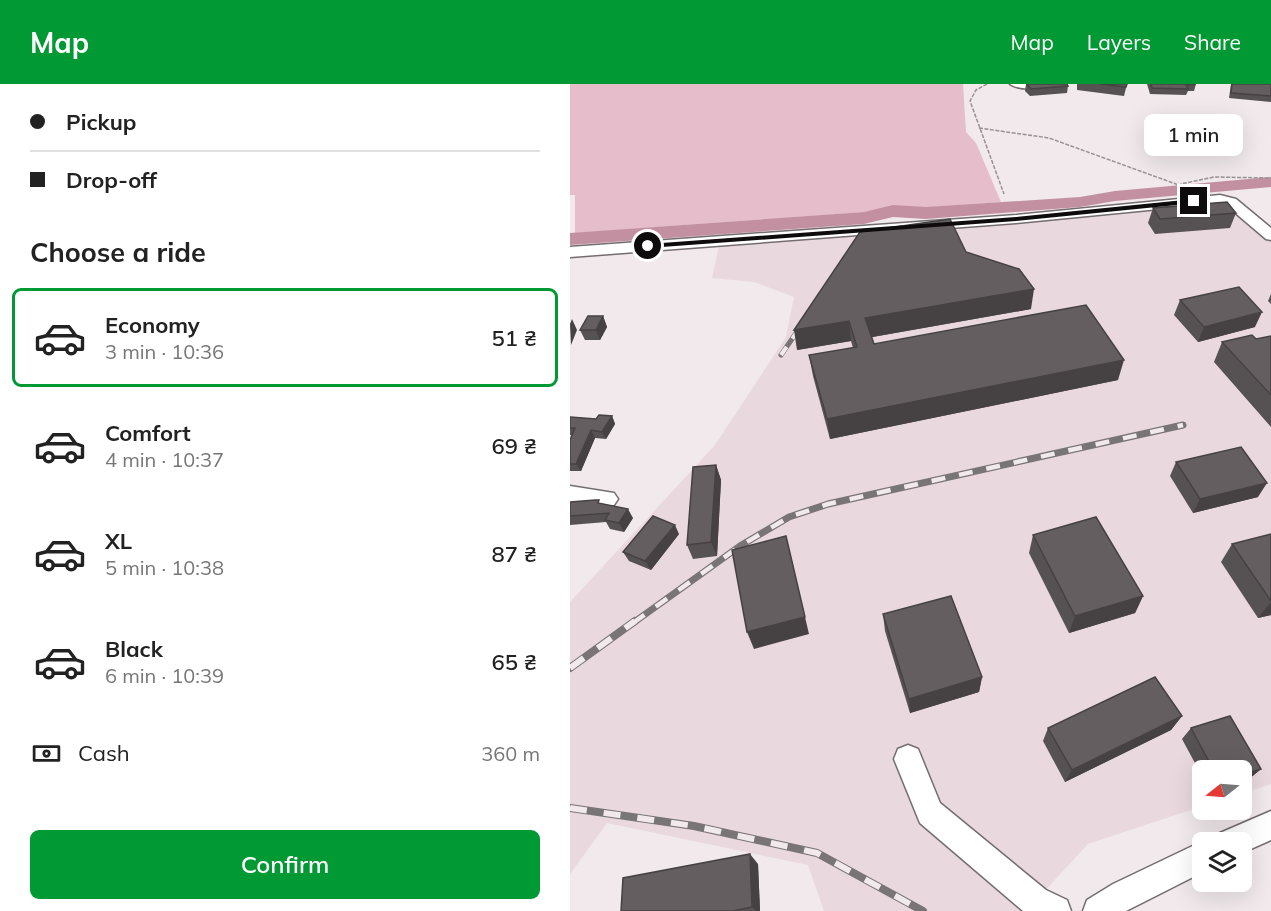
<!DOCTYPE html>
<html lang="en">
<head>
<meta charset="utf-8">
<style>
	:root { --surface:#fff; --page:#f2f2f2; --text:#222; --muted:#767676; --line:#e0e0e0; --accent:#093 }
	body { margin:0; font-family:Mulish,sans-serif; background:var(--page); color:var(--text); height:100vh; display:flex; flex-direction:column; font-size:22px; white-space:nowrap }
	* { box-sizing:border-box; margin:0 }
	p { font-size:20px; color:var(--muted) }
	.icon { flex:none; width:33px; height:33px; fill:none; stroke:currentColor; stroke-width:2; stroke-linecap:round; stroke-linejoin:round }
	.map { position:relative; flex:1; overflow:hidden }
	.sheet { display:flex; flex-direction:column; background:var(--surface); width:570px }
	.sheet>* { flex:none }
	.hud { display:grid; align-content:center; height:132px; padding:0 30px; background:var(--surface) }
	.needle { width:39px; rotate:253deg }
	.fabs { position:absolute; left:622px; top:676px; display:grid; gap:12px }
	.fabs a { display:grid; place-items:center; width:60px; height:60px; border-radius:9px; background:var(--surface); box-shadow:0 6px 24px #0002; font-size:30px }
	.end { position:absolute; width:27px; height:27px; margin:-14px; border:8px solid #0e0b0c; background:#fff; box-shadow:0 0 0 3px #fff }
	.from { border-radius:50% }
	.bubble { position:absolute; height:42px; border-radius:9px; background:var(--surface); box-shadow:0 6px 24px #0002; font-size:20px; font-weight:600; line-height:42px; text-align:center }
	.hud b { display:flex; align-items:center; gap:21px; height:57px; font-size:22px }
	.hud b+b { border-top:2px solid var(--line) }
	.hud i { width:15px; height:15px; background:var(--text) }
	ul { padding:0; list-style:none }
	li { display:flex; align-items:center; gap:18px; height:99px; margin:0 12px 9px; padding:0 18px; border:3px solid transparent; border-radius:9px }
	li div { flex:1 }
	li b { display:block; font-size:22px }
	li em { font-style:normal; font-weight:600 }
	li.current { border-color:var(--accent) }
	li>.icon { width:54px; height:54px; stroke-width:1.5 }
	h2 { padding:0 30px; font-size:27px; line-height:72px }
	.pay { display:flex; align-items:center; gap:15px; height:66px; padding:0 30px; font-size:22px }
	.pay p { margin-inline-start:auto }
	.cta { display:flex; gap:12px; margin-top:auto; padding:12px 30px }
	.cta a { flex:1; height:69px; border-radius:9px; background:var(--accent); color:#fff; font-size:24px; font-weight:600; line-height:69px; text-align:center }
	header { display:flex; align-items:center; gap:36px; box-sizing:border-box; height:84px; padding:0 30px; background:var(--accent); color:#fff }
	header strong { font-size:28px }
	nav { display:flex; gap:33px; margin-inline-start:auto; font-size:21px }
	main { display:flex; flex:1; min-height:0 }
	.map>svg:first-child { display:block }
	.built { fill:#e9d9de }
	.green { fill:#e6bdca }
	.lines { fill:none; stroke-linecap:round; stroke-linejoin:round }
	.river { fill:#c290a1; fill-rule:evenodd }
	.minor-casing { stroke:#746d6f; stroke-width:3 }
	.path { stroke:#989294; stroke-width:1.5; stroke-dasharray:4 1.5; stroke-linecap:butt }
	.minor { fill:#fff; fill-rule:evenodd }
	.rail-far2-casing { stroke:#797476; stroke-width:5 }
	.rail-far1-casing { stroke:#797476; stroke-width:7 }
	.rail-casing { stroke:#797476; stroke-width:8 }
	.rail-far2 { stroke:#f1e9ec; stroke-width:4; stroke-dasharray:10; stroke-linecap:butt }
	.rail-far1 { stroke:#f1e9ec; stroke-width:4.5; stroke-dasharray:14; stroke-linecap:butt }
	.rail { stroke:#f1e9ec; stroke-width:6; stroke-dasharray:17; stroke-linecap:butt }
	.wall { fill:#565153 }
	.shaded-wall { fill:#464243 }
	.building { fill:#645e60; stroke:#464243; stroke-width:1.5 }
	.route { fill:#0e0b0c }
</style>
</head>
<body>
<header>
<strong>Map</strong>
<nav><a>Map</a><a>Layers</a><a>Share</a></nav>
</header>
<main>
<section class="sheet">
<div class="hud">
<b><i class="from"></i>Pickup</b>
<b><i></i>Drop-off</b>
</div>
<h2>Choose a ride</h2>
<ul>
<li class="current"><svg class="icon" aria-label="car" viewBox="0 0 24 24"><path d="M5 17H2v-5l4-1 3-4h7l3 4 3 1v5h-3M9 17h6M6 11h13"/><circle cx="7" cy="17" r="2"/><circle cx="17" cy="17" r="2"/></svg><div><b>Economy</b><p>3 min · 10:36</p></div><em>51 ₴</em></li>
<li><svg class="icon" aria-label="car" viewBox="0 0 24 24"><path d="M5 17H2v-5l4-1 3-4h7l3 4 3 1v5h-3M9 17h6M6 11h13"/><circle cx="7" cy="17" r="2"/><circle cx="17" cy="17" r="2"/></svg><div><b>Comfort</b><p>4 min · 10:37</p></div><em>69 ₴</em></li>
<li><svg class="icon" aria-label="car" viewBox="0 0 24 24"><path d="M5 17H2v-5l4-1 3-4h7l3 4 3 1v5h-3M9 17h6M6 11h13"/><circle cx="7" cy="17" r="2"/><circle cx="17" cy="17" r="2"/></svg><div><b>XL</b><p>5 min · 10:38</p></div><em>87 ₴</em></li>
<li><svg class="icon" aria-label="car" viewBox="0 0 24 24"><path d="M5 17H2v-5l4-1 3-4h7l3 4 3 1v5h-3M9 17h6M6 11h13"/><circle cx="7" cy="17" r="2"/><circle cx="17" cy="17" r="2"/></svg><div><b>Black</b><p>6 min · 10:39</p></div><em>65 ₴</em></li>
</ul>
<div class="pay"><svg class="icon" aria-label="cash" viewBox="0 0 24 24"><path d="M3 7h18v10H3z"/><circle cx="12" cy="12" r="2"/></svg>Cash<p>360 m</p></div>
<div class="cta"><a>Confirm</a></div>
</section>
<div class="map">
<svg width="701" height="827" viewBox="0 0 701 827">
	<rect width="100%" height="100%" fill="#f1e9ec"/>
	<polygon class="built" points="656,117 701,157 701,700 672,710 672,687 633,687 633,722 518,760 456,827 254,827 238,781 37,739 0,790 0,518 145,361 216,253 224,213 184,198 142,194 149,162"/>
	<polygon class="green" points="0,0 393,0 396,48 406,59 431,118 5,149 5,111 0,111"/>
	<g class="lines">
		<polygon class="river" points="701,93 701,103 545,117 510,123 356,135 323,133 294,140 0,161 0,149 294,128 323,121 356,123 510,113 545,107"/>
		<defs>
			<g id="minor">
				<path d="M440 0H480C472 6 448 6 440 0Z"/>
				<polygon points="650,111 666,115 701,144 701,156 696,155 656,121 650,119 446,139 0,173 0,163 446,131"/>
				<polygon points="0,402 44,409 48,415 44,421 37,423 0,418"/>
				<polygon points="338,661 348,665 370,719 476,806 497,816 501,827 453,827 350,739 324,675 328,665"/>
				<polygon points="701,727 701,756 672,769 672,759 645,759 650,749"/>
				<polygon points="633,757 637,759 633,759 633,788 556,827 513,827 517,816 543,800"/>
			</g>
		</defs>
		<use href="#minor" class="minor-casing"/>
		<g class="path">
			<polyline points="417,0 406,6 400,17 434,110"/>
			<polyline points="409,44 479,54 606,100 617,108"/>
			<polyline points="613,103 611,100 644,93 701,94"/>
		</g>
		<use href="#minor" class="minor"/>
		<defs>
			<polyline id="rail-far2" points="211,271 233,239"/>
			<polyline id="rail-far1" points="63,539 170,462 219,433 258,420 613,341"/>
			<g id="rail">
				<polyline points="0,584 65,537"/>
				<polyline points="0,724 124,742 247,769 353,827"/>
			</g>
		</defs>
		<use href="#rail-far2" class="rail-far2-casing"/>
		<use href="#rail-far1" class="rail-far1-casing"/>
		<use href="#rail" class="rail-casing"/>
		<use href="#rail-far2" class="rail-far2"/>
		<use href="#rail-far1" class="rail-far1"/>
		<use href="#rail" class="rail"/>
	</g>
	<g class="wall">
		<polygon points="456,0 497,0 498,2 497,9 460,12 455,7"/>
		<polygon points="507,0 557,0 554,12 507,6"/>
		<polygon points="577,0 626,0 624,7 618,7 616,11 580,10"/>
		<polygon points="661,0 701,0 701,18 659,14"/>
		<polygon points="583,124 666,129 660,144 585,150 578,139"/>
		<polygon points="396,168 461,225 302,253 304,260 548,296 260,355 243,292 239,271 283,264 281,257 227,266"/>
		<polygon points="701,210 701,220 698,217"/>
		<polygon points="610,216 685,243 628,258 604,231"/>
		<polygon points="33,232 37,243 30,256 15,256 10,246"/>
		<polygon points="701,252 701,343 644,278 652,258 686,255"/>
		<polygon points="42,332 45,340 36,355 25,354 11,387 0,387 0,356 2,351 0,351 0,333 26,335"/>
		<polygon points="606,378 688,413 623,429 600,392"/>
		<polygon points="146,381 151,396 147,472 123,475 117,461"/>
		<polygon points="0,418 31,419 63,434 54,448 40,445 36,438 0,441"/>
		<polygon points="109,450 81,486 59,477 53,468"/>
		<polygon points="701,450 701,531 688,534 651,478 662,460"/>
		<polygon points="463,451 573,512 565,529 499,549 459,469"/>
		<polygon points="313,530 412,593 409,608 340,629 315,547"/>
		<polygon points="612,632 601,646 495,698 473,657 478,644"/>
		<polygon points="660,632 691,685 679,695 672,697 672,687 633,687 633,694 612,655 621,644"/>
		<polygon points="188,780 190,827 51,827"/>
	</g>
	<g class="shaded-wall">
		<polygon points="464,205 461,225 297,254 295,234"/>
		<polygon points="692,228 685,243 628,258 634,243"/>
		<polygon points="33,232 37,243 30,256 26,246"/>
		<polygon points="2,235 7,246 1,261 0,240"/>
		<polygon points="279,237 281,257 227,266 224,246"/>
		<polygon points="554,276 548,296 260,355 257,335"/>
		<polygon points="42,332 45,340 36,355 32,348"/>
		<polygon points="21,346 25,354 11,387 6,380"/>
		<polygon points="146,381 151,396 147,472 141,458"/>
		<polygon points="697,399 688,413 623,429 630,415"/>
		<polygon points="58,425 63,434 54,448 49,439"/>
		<polygon points="105,441 109,450 81,486 75,477"/>
		<polygon points="216,452 239,550 184,565 177,548"/>
		<polygon points="573,512 565,529 499,549 505,532"/>
		<polygon points="701,518 701,531 688,534"/>
		<polygon points="412,593 409,608 340,629 339,615"/>
		<polygon points="612,632 601,646 495,698 502,686"/>
		<polygon points="691,685 679,695 672,697 672,691"/>
		<polygon points="180,770 188,780 190,827 186,827 182,823"/>
	</g>
	<g class="building">
		<polygon points="457,0 497,0 498,2 461,5"/>
		<polygon points="530,0 557,0 556,3"/>
		<polygon points="581,0 626,0 616,1 618,5 582,4"/>
		<polygon points="662,0 701,0 701,12 661,9"/>
		<polygon points="657,118 666,129 590,135 583,124"/>
		<polygon points="380,135 396,168 449,185 464,205 295,234 304,260 516,221 554,276 257,335 239,271 287,263 279,237 224,246 290,148"/>
		<polygon points="669,203 692,228 634,243 610,216"/>
		<polygon points="18,232 33,232 26,246 10,246"/>
		<polygon points="682,251 686,255 701,252 701,311 652,258"/>
		<polygon points="29,331 42,332 32,348 21,346 6,380 0,380 0,356 5,344 0,344 0,333 26,335"/>
		<polygon points="671,363 697,399 630,415 606,378"/>
		<polygon points="146,381 141,458 117,461 123,383"/>
		<polygon points="25,416 29,416 28,419 58,425 49,439 35,436 39,429 0,432 0,418"/>
		<polygon points="83,432 105,441 75,477 53,468"/>
		<polygon points="526,433 573,512 505,532 463,451"/>
		<polygon points="701,450 701,517 662,460"/>
		<polygon points="216,452 235,533 177,548 162,466"/>
		<polygon points="381,512 412,593 339,615 313,530"/>
		<polygon points="585,593 612,632 502,686 478,644"/>
		<polygon points="660,632 691,685 672,691 672,687 644,687 621,644"/>
		<polygon points="180,770 182,823 163,827 51,827 53,794"/>
	</g>
	<polygon class="route" points="624,115 627,119 446,137 78,164 74,162 78,160 446,133"/>
</svg>
<div class="fabs">
<a><svg class="needle" viewBox="-14 -14 28 28"><path d="M0-13l5 13h-10z" fill="#e53935"/><path d="M0 13l5-13h-10z" fill="#767676"/></svg></a>
<a><svg class="icon" aria-label="layers" viewBox="0 0 24 24"><path d="M12 4l9 5-9 5-9-5zM3 14l9 5 9-5"/></svg></a>
</div>
<i class="end from" style="left:78px;top:162px"></i>
<i class="end" style="left:624px;top:117px"></i>
<div class="bubble" style="left:574px;top:30px;width:99px">1 min</div>
</div>
</main>
</body>
</html>
